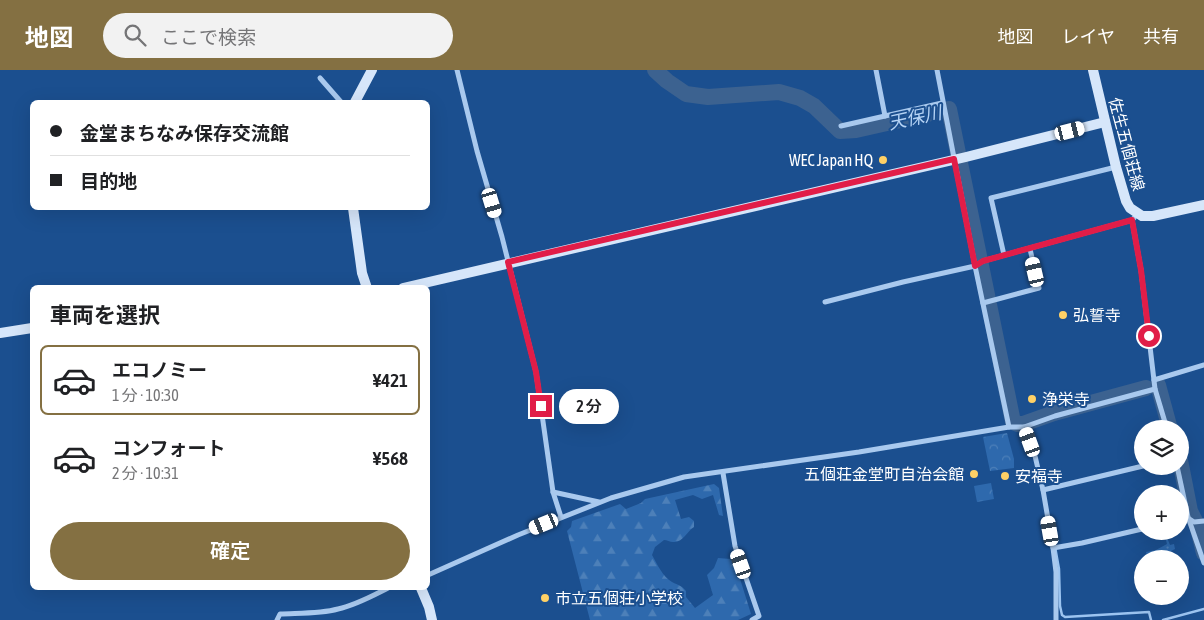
<!DOCTYPE html>
<html lang="ja">
<head>
<meta charset="utf-8">
<style>
	:root { --surface:#fff; --page:#f2f2f2; --text:#202124; --muted:#757577; --line:#e0e0e0; --accent:#847042 }
	body { margin:0; font-family:"Asap Condensed","Noto Sans JP",sans-serif; background:var(--page); color:var(--text); height:100vh; display:flex; flex-direction:column; font-size:19px; white-space:nowrap }
	* { box-sizing:border-box; margin:0 }
	p { font-size:16px; color:var(--muted) }
	.icon { flex:none; width:28px; height:28px; fill:none; stroke:currentColor; stroke-width:2; stroke-linecap:round; stroke-linejoin:round }
	.map { position:relative; flex:1; overflow:hidden }
	.drawer { position:absolute; left:30px; top:215px; width:400px; height:305px; display:flex; flex-direction:column; background:var(--surface); border-radius:8px; box-shadow:0 5px 20px #0002 }
	.drawer>* { flex:none }
	.hud { position:absolute; left:30px; top:30px; width:400px; height:110px; border-radius:8px; box-shadow:0 5px 20px #0002; display:grid; align-content:center; height:110px; padding:0 20px; background:var(--surface) }
	.controls { position:absolute; left:1134px; top:350px; display:grid; gap:10px }
	.controls a { display:grid; place-items:center; width:55px; height:55px; border-radius:50%; background:var(--surface); box-shadow:0 5px 20px #0002; font-size:25px }
	.end { position:absolute; width:22px; height:22px; margin:-11px; border:6px solid #e11d48; background:#fff; box-shadow:0 0 0 2px #fff }
	.from { border-radius:50% }
	.bubble { position:absolute; height:35px; border-radius:18px; background:var(--surface); box-shadow:0 5px 20px #0002; font-size:16px; font-weight:600; line-height:35px; text-align:center }
	.car { position:absolute; width:15px; height:30px; margin:-15px -8px; border-radius:6px; box-shadow:0 0 4px 1px #0007; background:linear-gradient(#fff 24%,#345 0 40%,#fff 0 76%,#345 0 86%,#fff 0) }
	.hud b { display:flex; align-items:center; gap:18px; height:48px; font-size:19px }
	.hud b+b { border-top:1px solid var(--line) }
	.hud i { width:12px; height:12px; background:var(--text) }
	ul { padding:0; list-style:none }
	li { display:flex; align-items:center; gap:15px; height:70px; margin:0 10px 8px; padding:0 10px; border:2px solid transparent; border-radius:8px }
	li div { flex:1 }
	li b { display:block; font-size:19px }
	li em { font-style:normal; font-weight:600 }
	li.current { border-color:var(--accent) }
	li>.icon { width:45px; height:45px; stroke-width:1.5 }
	h2 { padding:0 20px; font-size:22px; line-height:60px }
	.cta { display:flex; gap:10px; margin-top:auto; padding:10px 20px }
	.cta a { flex:1; height:58px; border-radius:30px; background:var(--accent); color:#fff; font-size:20px; font-weight:600; line-height:58px; text-align:center }
	header { display:flex; align-items:center; gap:30px; box-sizing:border-box; height:70px; padding:0 25px; background:var(--accent); color:#fff }
	header strong { font-size:24px }
	nav { display:flex; gap:28px; margin-inline-start:auto; font-size:18px }
	.search { width:350px; height:45px; background:var(--page); display:flex; align-items:center; gap:12px; box-sizing:border-box; padding:0 18px; border-radius:28px; color:var(--muted); font-size:19px }
	.map>svg:first-child { display:block }
	.forest { fill:url(#forest-firs) }
	.park { fill:url(#park-crowns) }
	.garden { fill:url(#garden-dots) }
	.lines { fill:none; stroke-linecap:round; stroke-linejoin:round }
	.stream { stroke:#9cc4f0; stroke-width:2.5 }
	.river { stroke:#3c6290; stroke-width:16 }
	.street { stroke:#a9c9ee; stroke-width:5 }
	.secondary { stroke:#d6e6fa; stroke-width:10 }
	.route { stroke:#e11d48; stroke-width:6 }
	.poi-dot { fill:#ffd166; stroke:#1b4f8f; stroke-width:2 }
	.labels { text-anchor:middle; stroke-width:4; stroke-linejoin:round; paint-order:stroke }
	.street-label { font-size:16px; fill:#fff; stroke:#1b4f8f }
	.poi-label { font-size:16px; fill:#fff; stroke:#1b4f8f; text-anchor:start }
	.water-label { font-size:18px; font-style:italic; fill:#b5d3f5; stroke:#1b4f8f }
</style>
</head>
<body>
<header>
<strong>地図</strong>
<div class="search"><svg class="icon" aria-label="search" viewBox="0 0 24 24"><circle cx="10" cy="10" r="6"/><path d="M15 15l6 6"/></svg>ここで検索</div>
<nav><a>地図</a><a>レイヤ</a><a>共有</a></nav>
</header>
<div class="map">
<svg width="1204" height="550" viewBox="0 0 1204 550">
	<defs>
		<pattern id="forest-firs" width="22" height="20" patternUnits="userSpaceOnUse" patternTransform="scale(1.25)"><rect width="22" height="20" fill="#2e69ad"/><path d="M5 1l3.5 6h-7zM16 11l3.5 6h-7z" fill="#4d80b9"/></pattern>
		<pattern id="park-crowns" width="20" height="18" patternUnits="userSpaceOnUse" patternTransform="scale(1.25)"><rect width="20" height="18" fill="#2e69ad"/><path d="M2 6a3 3 0 1 1 6 0M12 15a3 3 0 1 1 6 0" fill="none" stroke="#4d80b9"/></pattern>
		<pattern id="garden-dots" width="8" height="8" patternUnits="userSpaceOnUse" patternTransform="scale(1.25)"><rect width="8" height="8" fill="#2e69ad"/><path d="M2 2h.1M6 6h.1" fill="none" stroke="#4d80b9" stroke-width="1.8" stroke-linecap="round"/></pattern>
	</defs>
	<rect width="100%" height="100%" fill="#1b4f8f"/>
	<path class="forest" d="M714 414 719 418 723 446 719 445 713 425 702 429 693 425 675 430 681 449 689 447 694 451V457C687 461 683 473 673 472 670 472 667 470 664 470L655 477 652 485C657 494 663 507 672 512 679 516 680 514 686 521V527L695 538 713 525 707 505 714 498 718 488 730 489 736 496 751 544 738 550H590L567 461 571 457 572 451 620 434 626 439 641 433 645 429Z"/>
	<g class="park">
		<polygon points="1007,363 1014,389 1014,398 990,401 983,367"/>
		<polygon points="991,413 994,429 977,432 974,416"/>
	</g>
	<polygon class="garden" points="1166,470 1168,470 1170,475 1174,474 1175,479 1171,481 1173,489 1148,489 1146,482 1156,480 1167,474"/>
	<g class="lines">
		<g class="stream">
			<polyline points="1029,361 1033,374"/>
			<polyline points="1052,460 1059,499 1060,536 1062,545 1065,547 1149,542 1151,550"/>
			<polyline points="1163,550 1204,539"/>
		</g>
		<g class="river">
			<polyline points="655,0 667,11 686,24 708,27 779,22 800,28 814,36 840,61 856,60 949,39 1013,352 1018,354 1023,354 1054,343 1146,318"/>
			<polyline points="1158,315 1170,359"/>
			<polyline points="1180,390 1190,441 1197,455 1204,483"/>
		</g>
		<g class="street">
			<polyline points="457,0 477,81 502,167 536,302 553,422 561,447"/>
			<polyline points="876,0 885,46"/>
			<polyline points="937,0 975,196 1009,357"/>
			<polyline points="320,8 341,32"/>
			<polyline points="841,56 942,33"/>
			<polyline points="1134,148 1132,150 1141,200 1155,319 1167,359"/>
			<polyline points="1004,185 991,128 1116,97"/>
			<polyline points="825,232 903,212 975,196 983,191 1132,150"/>
			<polyline points="983,233 1039,218 1030,179"/>
			<polyline points="1154,310 1204,295"/>
			<polyline points="1024,357 1035,386 1043,420 1053,478 1056,502 1056,550"/>
			<polyline points="1177,396 1188,447 1204,493"/>
			<polyline points="723,403 735,476 759,546 752,550"/>
			<polyline points="1043,420 1143,396"/>
			<polyline points="553,422 599,432"/>
			<polyline points="1188,448 1194,452 1204,451"/>
			<polyline points="1053,478 1082,473 1142,459"/>
			<polyline points="428,505 518,465 611,428 684,407 859,382 1009,357 1024,357 1055,346 1155,319"/>
			<path d="M277 550 280 544C299 543 320 544 338 539 356 535 372 526 388 518"/>
		</g>
		<g class="secondary">
			<polyline points="1093,0 1116,97 1126,131 1130,138 1142,146 1153,146 1204,135"/>
			<polyline points="355,32 372,0"/>
			<polyline points="353,138 362,203 367,218"/>
			<polyline points="403,218 966,87 1105,52"/>
			<polyline points="0,263 32,258"/>
			<polyline points="421,518 429,537 432,550"/>
		</g>
	</g>
	<g class="lines">
		<polyline class="route" points="541,336 536,302 508,192 954,89 975,196 983,191 1132,150 1141,200 1149,266"/>
	</g>
	<g class="poi-dot">
		<circle cx="883" cy="90" r="5"/>
		<circle cx="1063" cy="245" r="5"/>
		<circle cx="1032" cy="329" r="5"/>
		<circle cx="974" cy="404" r="5"/>
		<circle cx="1005" cy="406" r="5"/>
		<circle cx="545" cy="528" r="5"/>
	</g>
	<g class="labels">
		<g class="street-label">
			<text transform="translate(1127 74) rotate(75)" y="6">佐生五個荘線</text>
		</g>
		<g class="poi-label">
			<text x="873" y="96" text-anchor="end">WEC Japan HQ</text>
			<text x="1073" y="251">弘誓寺</text>
			<text x="1042" y="335">浄栄寺</text>
			<text x="964" y="410" text-anchor="end">五個荘金堂町自治会館</text>
			<text x="1015" y="412">安福寺</text>
			<text x="555" y="534">市立五個荘小学校</text>
		</g>
		<g class="water-label">
			<text transform="translate(915 48) rotate(-12)" y="6">天保川</text>
		</g>
	</g>
</svg>
<div class="controls">
<a><svg class="icon" aria-label="layers" viewBox="0 0 24 24"><path d="M12 4l9 5-9 5-9-5zM3 14l9 5 9-5"/></svg></a>
<a>+</a>
<a>−</a>
</div>
<i class="end from" style="left:1149px;top:266px"></i>
<i class="end" style="left:541px;top:336px"></i>
<div class="bubble" style="left:559px;top:319px;width:60px">2 分</div>
<i class="car" style="left:1070px;top:61px;rotate:76deg"></i>
<i class="car" style="left:492px;top:133px;rotate:163deg"></i>
<i class="car" style="left:1035px;top:202px;rotate:347deg"></i>
<i class="car" style="left:1030px;top:372px;rotate:340deg"></i>
<i class="car" style="left:544px;top:454px;rotate:248deg"></i>
<i class="car" style="left:1050px;top:461px;rotate:350deg"></i>
<i class="car" style="left:741px;top:494px;rotate:341deg"></i>
<div class="hud">
<b><i class="from"></i>金堂まちなみ保存交流館</b>
<b><i></i>目的地</b>
</div>
<section class="drawer">
<h2>車両を選択</h2>
<ul>
<li class="current"><svg class="icon" aria-label="car" viewBox="0 0 24 24"><path d="M5 17H2v-5l4-1 3-4h7l3 4 3 1v5h-3M9 17h6M6 11h13"/><circle cx="7" cy="17" r="2"/><circle cx="17" cy="17" r="2"/></svg><div><b>エコノミー</b><p>1 分 · 10:30</p></div><em>¥421</em></li>
<li><svg class="icon" aria-label="car" viewBox="0 0 24 24"><path d="M5 17H2v-5l4-1 3-4h7l3 4 3 1v5h-3M9 17h6M6 11h13"/><circle cx="7" cy="17" r="2"/><circle cx="17" cy="17" r="2"/></svg><div><b>コンフォート</b><p>2 分 · 10:31</p></div><em>¥568</em></li>
</ul>
<div class="cta"><a>確定</a></div>
</section>
</div>
</body>
</html>
